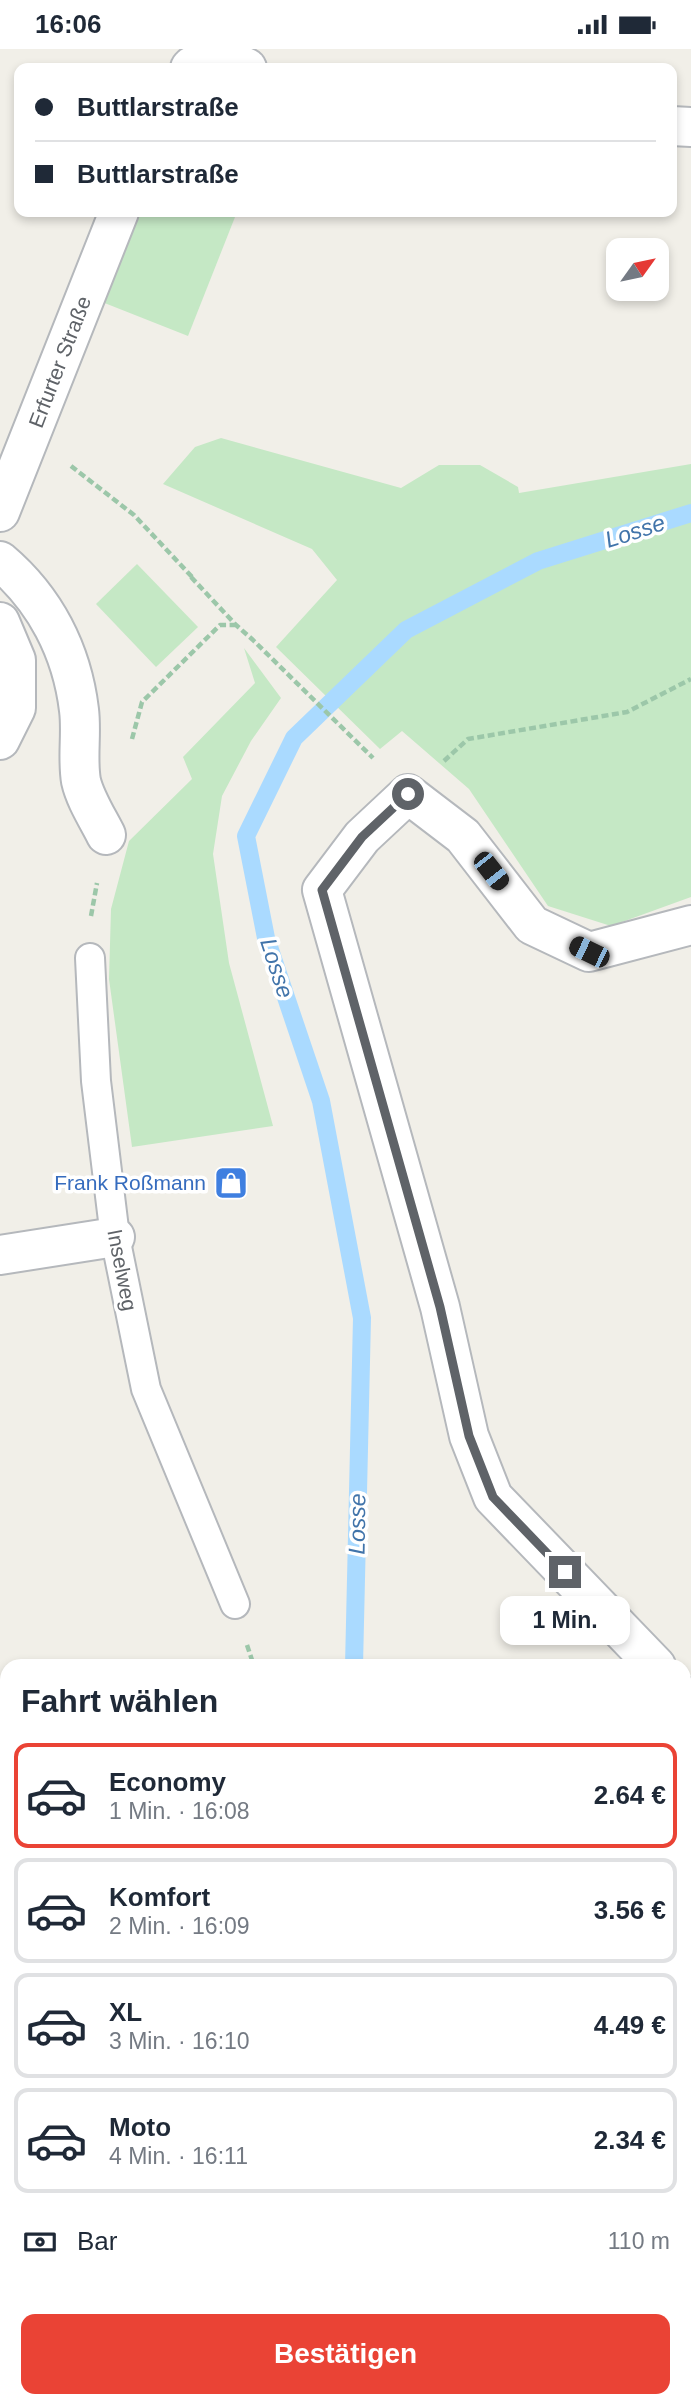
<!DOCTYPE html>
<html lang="de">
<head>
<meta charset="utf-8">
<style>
	:root { --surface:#fff; --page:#f6f6f7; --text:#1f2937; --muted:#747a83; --line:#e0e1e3; --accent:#ea4335 }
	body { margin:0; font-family:Helvetica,sans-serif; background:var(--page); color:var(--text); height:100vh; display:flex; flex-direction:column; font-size:26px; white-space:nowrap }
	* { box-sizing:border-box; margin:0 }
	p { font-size:23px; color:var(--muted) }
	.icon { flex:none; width:38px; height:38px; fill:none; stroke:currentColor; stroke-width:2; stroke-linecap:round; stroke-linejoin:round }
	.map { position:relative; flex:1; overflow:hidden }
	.side { position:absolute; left:0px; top:1610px; width:691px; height:749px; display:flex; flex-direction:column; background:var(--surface); border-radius:21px 21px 0 0; box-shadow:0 4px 10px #0003 }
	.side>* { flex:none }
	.hud { position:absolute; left:14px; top:14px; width:663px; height:154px; border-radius:14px; box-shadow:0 4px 10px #0003; display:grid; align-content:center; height:154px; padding:0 21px; background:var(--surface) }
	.needle { width:46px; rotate:57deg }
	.fabs { position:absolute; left:606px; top:189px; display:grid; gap:14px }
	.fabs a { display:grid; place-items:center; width:63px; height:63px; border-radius:14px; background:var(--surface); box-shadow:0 4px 10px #0003; font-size:35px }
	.end { position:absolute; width:32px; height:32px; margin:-16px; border:9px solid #5f6368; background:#fff; box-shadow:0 0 0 4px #fff }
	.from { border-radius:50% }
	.bubble { position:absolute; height:49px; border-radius:14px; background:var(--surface); box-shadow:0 4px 10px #0003; font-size:23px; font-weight:800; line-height:49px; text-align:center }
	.car { position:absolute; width:21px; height:42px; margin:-21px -10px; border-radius:9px; box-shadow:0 0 5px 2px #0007; background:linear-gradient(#222 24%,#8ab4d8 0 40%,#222 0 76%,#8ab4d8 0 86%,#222 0) }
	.hud b { display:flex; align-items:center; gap:24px; height:66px; font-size:26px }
	.hud b+b { border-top:2px solid var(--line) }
	.hud i { width:18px; height:18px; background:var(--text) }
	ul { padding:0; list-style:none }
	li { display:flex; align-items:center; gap:21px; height:105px; margin:0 14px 10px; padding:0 7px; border:4px solid var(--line); border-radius:14px }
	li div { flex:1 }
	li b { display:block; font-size:26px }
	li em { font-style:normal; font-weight:800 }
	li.current { border-color:var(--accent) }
	li>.icon { width:63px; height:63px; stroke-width:1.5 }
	h2 { padding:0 21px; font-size:32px; line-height:84px }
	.pay { display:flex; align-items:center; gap:18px; height:77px; padding:0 21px; font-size:26px }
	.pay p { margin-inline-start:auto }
	.cta { display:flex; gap:14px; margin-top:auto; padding:14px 21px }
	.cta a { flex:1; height:80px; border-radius:14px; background:var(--accent); color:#fff; font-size:28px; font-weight:800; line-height:80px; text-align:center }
	.status { display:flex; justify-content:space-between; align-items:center; height:49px; padding:0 35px; background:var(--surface); direction:ltr }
	.status svg { height:19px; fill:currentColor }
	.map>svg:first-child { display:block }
	.green { fill:#c5e8c5 }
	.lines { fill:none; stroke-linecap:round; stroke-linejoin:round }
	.stream { stroke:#aadaff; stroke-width:18 }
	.service-casing { stroke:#b5b8bc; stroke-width:32 }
	.pedestrian-casing { stroke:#b5b8bc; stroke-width:42 }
	.minor-casing { stroke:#b5b8bc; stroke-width:42 }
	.path { stroke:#9cc7a9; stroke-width:4.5; stroke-dasharray:7 3.5; stroke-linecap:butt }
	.service { stroke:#fff; stroke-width:28 }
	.pedestrian { stroke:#fff; stroke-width:38 }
	.minor { stroke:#fff; stroke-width:38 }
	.route { stroke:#5f6368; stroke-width:9 }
	.labels { text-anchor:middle; stroke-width:7; stroke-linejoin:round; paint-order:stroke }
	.street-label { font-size:21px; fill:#5f6368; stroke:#fff }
	.shop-label { font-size:21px; fill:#366cbe; stroke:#fff; text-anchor:end }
	.water-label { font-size:23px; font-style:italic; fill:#4174aa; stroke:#fff }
</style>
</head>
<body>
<div class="status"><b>16:06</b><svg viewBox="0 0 49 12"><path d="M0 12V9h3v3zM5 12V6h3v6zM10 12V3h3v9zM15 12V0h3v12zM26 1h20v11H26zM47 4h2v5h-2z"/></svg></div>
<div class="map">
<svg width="691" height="2359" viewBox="0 0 691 2359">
	<rect width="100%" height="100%" fill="#f1efe8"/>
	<g class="green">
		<polygon points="137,163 237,163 188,287 102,253"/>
		<polygon points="221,389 401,439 439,416 480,416 518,438 519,444 691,415 691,848 611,877 548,857 469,740 402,682 380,700 276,598 337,531 312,500 163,435 195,398"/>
		<polygon points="137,515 198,578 156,618 96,555"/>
		<polygon points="244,599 281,649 251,692 222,747 213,805 229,914 273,1077 132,1098 109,930 111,860 129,792 192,730 183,708 255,634"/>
	</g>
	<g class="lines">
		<g class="stream">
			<polyline points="354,1617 362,1269 321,1052 266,889 246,787 294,689 406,581 538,512 691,464"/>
			<polyline points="378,2352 381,2359"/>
		</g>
		<defs>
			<polyline id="service" points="90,909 96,1032 115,1188 146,1340 235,1555"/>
			<g id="pedestrian">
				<polyline points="190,19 192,17"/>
				<polyline points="0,463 119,163"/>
				<path d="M0 512C45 550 72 602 79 661 82 684 77 709 81 732 85 750 98 770 106 786"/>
			</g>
			<g id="minor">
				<polyline points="207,0 247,19"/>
				<polyline points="672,77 691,78"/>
				<polyline points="0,573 16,611 16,659 0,691"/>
				<polyline points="0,1206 115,1188"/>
				<polyline points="656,1617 493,1448 469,1387 440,1258 322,841 362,788 408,745 463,787 532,876 589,903 691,876"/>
				<polyline points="684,1647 691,1654"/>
				<polyline points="0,1863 7,1863"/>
				<polyline points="684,2049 691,2052"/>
			</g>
		</defs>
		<use href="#service" class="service-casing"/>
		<use href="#pedestrian" class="pedestrian-casing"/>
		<use href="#minor" class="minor-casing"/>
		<g class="path">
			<polyline points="71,417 134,466 193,529"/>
			<polyline points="191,528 236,576 253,591 373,709"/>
			<polyline points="132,690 142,653 220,576 235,576"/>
			<polyline points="444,712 468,690 627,663 691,630"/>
			<polyline points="91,867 97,834"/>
			<polyline points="247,1596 254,1617"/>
			<polyline points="209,2359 209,2352"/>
		</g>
		<use href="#service" class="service"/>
		<use href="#pedestrian" class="pedestrian"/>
		<use href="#minor" class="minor"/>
	</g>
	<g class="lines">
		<polyline class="route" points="408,745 362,788 322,841 440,1258 469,1387 493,1448 565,1523"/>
	</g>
	<defs>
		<symbol id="shop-square" viewBox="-11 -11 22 22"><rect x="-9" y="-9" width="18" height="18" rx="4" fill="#3f7fe0" stroke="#fff"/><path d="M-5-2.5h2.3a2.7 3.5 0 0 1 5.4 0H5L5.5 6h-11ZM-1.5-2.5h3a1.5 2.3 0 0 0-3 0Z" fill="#fff"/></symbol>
	</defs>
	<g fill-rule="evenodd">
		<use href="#shop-square" x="212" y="1115" width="38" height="38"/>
	</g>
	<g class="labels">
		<g class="street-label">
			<text transform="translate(60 313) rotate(-69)" y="7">Erfurter Straße</text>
			<text transform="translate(122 1221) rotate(79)" y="7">Inselweg</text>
		</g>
		<g class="shop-label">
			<text x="206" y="1141">Frank Roßmann</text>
		</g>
		<g class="water-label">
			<text transform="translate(635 482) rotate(-18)" y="8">Losse</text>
			<text transform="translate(277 919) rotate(72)" y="8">Losse</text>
			<text transform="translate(357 1475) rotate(-89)" y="8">Losse</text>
		</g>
	</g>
</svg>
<div class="fabs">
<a><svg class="needle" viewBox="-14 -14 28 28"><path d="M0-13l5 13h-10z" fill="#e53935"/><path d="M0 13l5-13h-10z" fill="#747a83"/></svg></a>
</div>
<i class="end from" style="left:408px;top:745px"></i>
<i class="end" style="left:565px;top:1523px"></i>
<div class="bubble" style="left:500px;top:1547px;width:130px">1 Min.</div>
<i class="car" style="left:491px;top:822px;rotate:142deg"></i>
<i class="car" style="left:589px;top:903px;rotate:296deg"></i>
<div class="hud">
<b><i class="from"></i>Buttlarstraße</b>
<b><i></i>Buttlarstraße</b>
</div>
<section class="side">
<h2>Fahrt wählen</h2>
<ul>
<li class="current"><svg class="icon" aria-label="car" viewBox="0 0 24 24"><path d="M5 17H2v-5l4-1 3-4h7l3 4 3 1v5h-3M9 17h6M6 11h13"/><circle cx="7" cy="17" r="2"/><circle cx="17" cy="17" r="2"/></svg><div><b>Economy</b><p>1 Min. · 16:08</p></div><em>2.64 €</em></li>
<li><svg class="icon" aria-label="car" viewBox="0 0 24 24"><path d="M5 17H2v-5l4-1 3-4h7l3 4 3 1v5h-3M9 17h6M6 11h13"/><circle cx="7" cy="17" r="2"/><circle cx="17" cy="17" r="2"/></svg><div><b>Komfort</b><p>2 Min. · 16:09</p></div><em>3.56 €</em></li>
<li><svg class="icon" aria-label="car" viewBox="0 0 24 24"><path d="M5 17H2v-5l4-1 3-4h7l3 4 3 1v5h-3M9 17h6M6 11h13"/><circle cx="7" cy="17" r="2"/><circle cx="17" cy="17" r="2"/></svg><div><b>XL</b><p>3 Min. · 16:10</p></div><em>4.49 €</em></li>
<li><svg class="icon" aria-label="car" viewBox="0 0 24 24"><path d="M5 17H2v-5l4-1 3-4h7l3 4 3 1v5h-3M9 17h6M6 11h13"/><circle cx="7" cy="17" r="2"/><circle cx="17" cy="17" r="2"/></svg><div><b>Moto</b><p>4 Min. · 16:11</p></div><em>2.34 €</em></li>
</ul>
<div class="pay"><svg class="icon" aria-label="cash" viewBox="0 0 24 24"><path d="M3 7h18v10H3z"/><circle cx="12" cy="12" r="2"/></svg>Bar<p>110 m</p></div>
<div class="cta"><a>Bestätigen</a></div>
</section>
</div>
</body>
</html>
